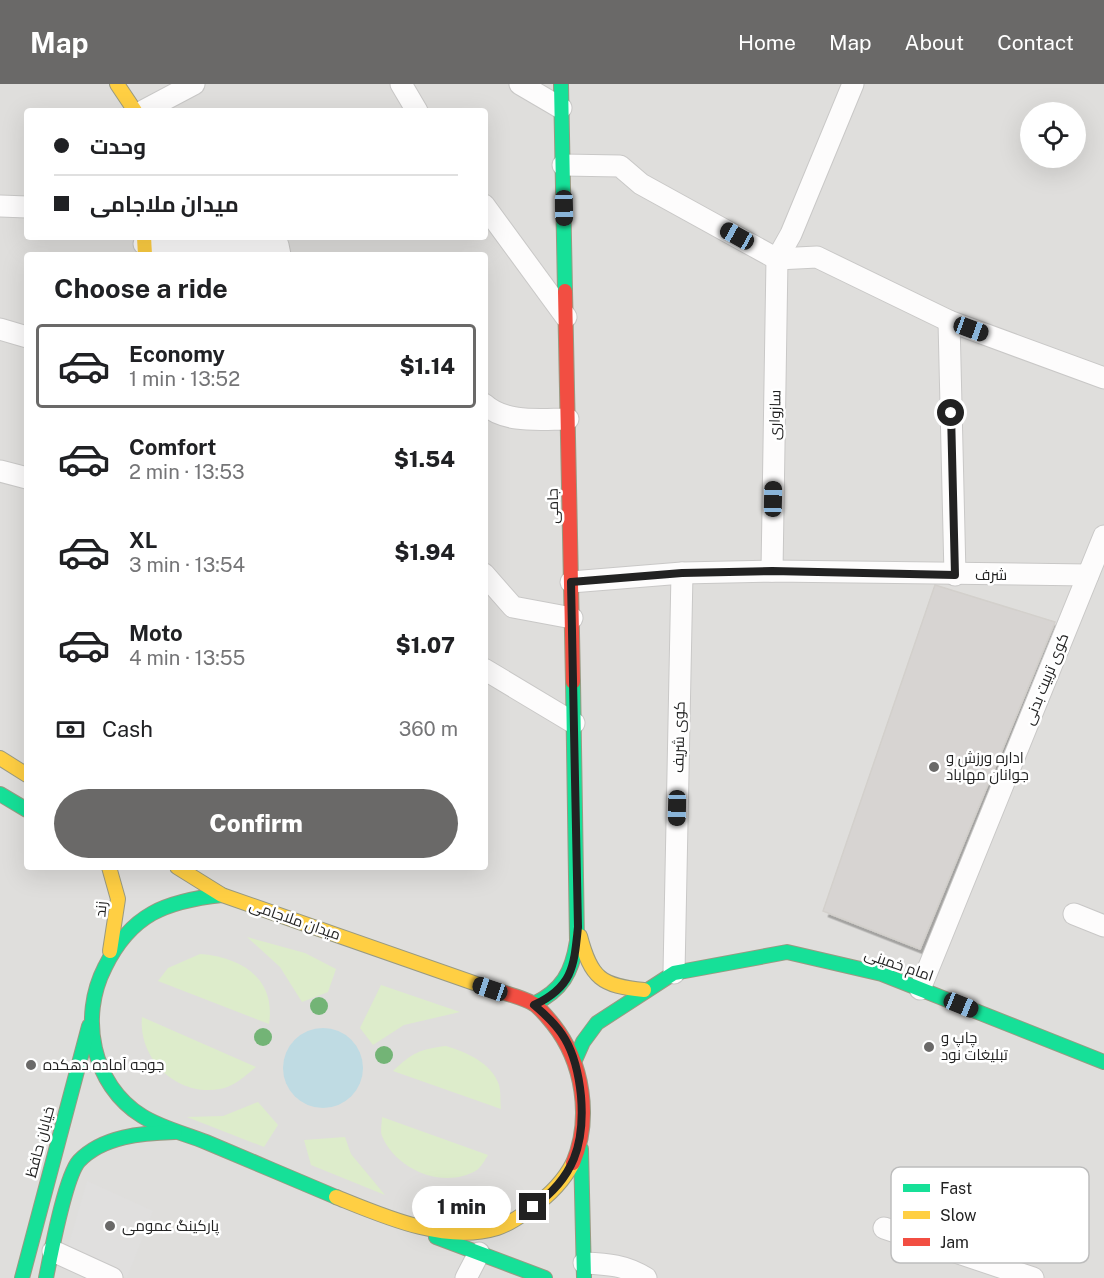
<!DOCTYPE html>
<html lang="en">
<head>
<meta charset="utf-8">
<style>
	:root { --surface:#fff; --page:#f2f2f2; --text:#202124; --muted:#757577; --line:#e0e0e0; --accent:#6a6968 }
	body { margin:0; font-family:"Public Sans",Cairo,sans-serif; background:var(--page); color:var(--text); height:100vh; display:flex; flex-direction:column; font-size:22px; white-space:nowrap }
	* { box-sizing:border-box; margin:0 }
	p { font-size:20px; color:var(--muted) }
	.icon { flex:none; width:33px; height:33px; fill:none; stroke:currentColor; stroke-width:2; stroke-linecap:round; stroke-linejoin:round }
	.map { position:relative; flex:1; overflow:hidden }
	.side { position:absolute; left:24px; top:168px; width:464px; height:618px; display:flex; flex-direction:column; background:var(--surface); border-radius:6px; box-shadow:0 6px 24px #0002 }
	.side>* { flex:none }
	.guide { position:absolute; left:24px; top:24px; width:464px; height:132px; border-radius:6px; box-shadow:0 6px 24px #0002; display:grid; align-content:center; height:132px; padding:0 30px; background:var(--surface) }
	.tools { position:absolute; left:1020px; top:18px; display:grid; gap:12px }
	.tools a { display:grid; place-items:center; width:66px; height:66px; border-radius:50%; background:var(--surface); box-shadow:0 6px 24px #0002; font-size:30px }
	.end { position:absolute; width:27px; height:27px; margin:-14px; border:8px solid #222; background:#fff; box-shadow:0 0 0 3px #fff }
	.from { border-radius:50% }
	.bubble { position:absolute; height:42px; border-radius:21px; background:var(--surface); box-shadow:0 6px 24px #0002; font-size:20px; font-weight:800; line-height:42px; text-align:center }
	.car { position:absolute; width:18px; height:36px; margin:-18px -9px; border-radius:8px; box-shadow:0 0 4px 2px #0007; background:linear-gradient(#222 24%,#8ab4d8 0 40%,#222 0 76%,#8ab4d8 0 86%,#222 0) }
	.guide b { display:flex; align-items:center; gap:21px; height:57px; font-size:22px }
	.guide b+b { border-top:2px solid var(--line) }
	.guide i { width:15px; height:15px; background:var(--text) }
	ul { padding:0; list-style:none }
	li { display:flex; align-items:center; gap:18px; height:84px; margin:0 12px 9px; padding:0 18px; border:3px solid transparent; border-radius:6px }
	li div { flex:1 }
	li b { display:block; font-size:22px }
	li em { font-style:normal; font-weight:800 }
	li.active { border-color:var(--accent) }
	li>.icon { width:54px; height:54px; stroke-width:1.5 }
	h2 { padding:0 30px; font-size:27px; line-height:72px }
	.pay { display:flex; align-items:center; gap:15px; height:66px; padding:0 30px; font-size:22px }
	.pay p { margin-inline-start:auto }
	.button { display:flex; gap:12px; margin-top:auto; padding:12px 30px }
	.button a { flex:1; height:69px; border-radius:36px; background:var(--accent); color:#fff; font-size:24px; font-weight:800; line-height:69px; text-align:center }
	header { display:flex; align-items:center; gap:36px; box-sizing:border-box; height:84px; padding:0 30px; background:var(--accent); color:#fff }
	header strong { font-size:28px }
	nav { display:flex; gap:33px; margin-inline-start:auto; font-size:21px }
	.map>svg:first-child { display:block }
	.residential { fill:#dfdedc; fill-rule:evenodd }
	.grass { fill:#ddeccb }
	.parking { fill:#e0dfde }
	.water { fill:#bfdbe3 }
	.building { fill:#d7d4d2; stroke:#d3d0cc; stroke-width:1.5; filter:url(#shadow) }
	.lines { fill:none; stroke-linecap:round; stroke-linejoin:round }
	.street-casing { stroke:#c9c8c7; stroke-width:23 }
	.fast-casing { stroke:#999a82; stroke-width:16 }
	.slow-casing { stroke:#999a82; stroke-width:16 }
	.jam-casing { stroke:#999a82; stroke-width:16 }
	.street { stroke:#fdfcfc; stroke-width:21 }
	.fast { stroke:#16e098; stroke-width:14 }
	.slow { stroke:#ffcf43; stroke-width:14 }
	.jam { stroke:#f24e42; stroke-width:14 }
	.tree { fill:#73b476 }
	.route { stroke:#222; stroke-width:8 }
	.poi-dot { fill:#6a6968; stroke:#fff; stroke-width:2 }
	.labels { text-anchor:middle; stroke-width:5; stroke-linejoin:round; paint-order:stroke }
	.street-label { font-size:15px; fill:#222; stroke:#fff }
	.poi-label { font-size:15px; fill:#222; stroke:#fff; text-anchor:start }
	.key { fill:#fff; stroke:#bdbdbd; stroke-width:1.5 }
	.key-label { font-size:16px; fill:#222 }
</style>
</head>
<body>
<header>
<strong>Map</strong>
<nav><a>Home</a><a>Map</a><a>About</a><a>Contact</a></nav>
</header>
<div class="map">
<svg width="1104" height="1194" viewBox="0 0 1104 1194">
	<defs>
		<filter id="shadow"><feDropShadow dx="5.5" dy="5.5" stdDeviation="0" flood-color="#0004"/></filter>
	</defs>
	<rect width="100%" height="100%" fill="#f0eeeb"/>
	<path class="residential" d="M0 0H1104V1194H0ZM27 27H484V153H27ZM1030 28H1076V74H1030ZM27 171H484V783H27Z"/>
	<g class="grass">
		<polygon points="247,853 305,869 336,885 328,908 302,918 280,883"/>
		<path d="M200 870C241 873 276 894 269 940L158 897 168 884Z"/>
		<polygon points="381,901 460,928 404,941 373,961 360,944"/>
		<path d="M142 933 256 983C246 991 234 1003 220 1005 177 1013 138 975 142 933Z"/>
		<path d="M446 962C466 968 492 979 499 1001 501 1008 500 1018 501 1025L393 987C412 969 420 965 446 962Z"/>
		<polygon points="258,1018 278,1041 264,1063 187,1033 223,1032"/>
		<path d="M382 1033 488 1071C485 1076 481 1083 477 1086 444 1106 396 1086 382 1052 380 1047 382 1039 382 1033Z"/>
		<polygon points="345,1053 351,1070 385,1111 311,1081 304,1056"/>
	</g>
	<polygon class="parking" points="87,1097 153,1127 127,1194 67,1166"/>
	<circle class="water" cx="323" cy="984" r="40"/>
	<polygon class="building" points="935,501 1055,538 920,865 823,827"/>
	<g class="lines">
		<defs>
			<g id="street">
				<polyline points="401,0 417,27"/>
				<polyline points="520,0 561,24"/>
				<polyline points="143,27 194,0"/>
				<polyline points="563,81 620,82 641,100 777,175 817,173 949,237 1104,294"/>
				<polyline points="484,121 566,233"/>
				<polyline points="0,122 27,123"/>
				<polyline points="144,160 278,161 280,171"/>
				<polyline points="949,237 955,491"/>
				<polyline points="0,245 27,253"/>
				<path d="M484 320C506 340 541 335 568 335"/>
				<polyline points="0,387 27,394"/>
				<polyline points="772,487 777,175 791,150 853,0"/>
				<polyline points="484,490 513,523 572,534"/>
				<polyline points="571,498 682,489 772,487 1088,491"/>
				<polyline points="484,585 574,639"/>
				<polyline points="1074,830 1104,842"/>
				<polyline points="674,889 682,489"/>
				<polyline points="920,905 1104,452"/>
				<polyline points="884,1144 1033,1194"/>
				<polyline points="53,1167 112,1194"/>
				<path d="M584 1179C608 1180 625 1181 646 1194"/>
				<polyline points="466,1194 479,1169"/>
			</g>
			<g id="fast">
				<polyline points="561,0 565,207"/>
				<polyline points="0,710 27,726"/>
				<path d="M222 811C166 817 131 830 105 883 79 933 92 1001 142 1032 161 1044 186 1050 206 1058 249 1076 293 1095 336 1113"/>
				<path d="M534 920C562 906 572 889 577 857L573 598"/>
				<polyline points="575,976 583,958 597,939 674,889 787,868 882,890 1104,978"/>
				<polyline points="581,1065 584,1194"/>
				<polyline points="436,1153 545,1194"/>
				<polyline points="22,1194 89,942"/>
				<path d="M46 1194C51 1170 65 1093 79 1077 103 1052 142 1049 175 1048"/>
			</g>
			<g id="slow">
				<polyline points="117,0 135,27"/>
				<polyline points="144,153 145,171"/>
				<polyline points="0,674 27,691"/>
				<polyline points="109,783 118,815 110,867"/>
				<polyline points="177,783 222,811 491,905"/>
				<path d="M580 852C591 894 601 902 644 906"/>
				<path d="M336 1113C383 1132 445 1160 497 1144 510 1140 522 1131 533 1123 550 1111 563 1098 573 1079"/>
			</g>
			<g id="jam">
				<polyline points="565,207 573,598"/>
				<path d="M491 905C504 909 522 913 534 920 541 925 548 934 553 940 583 978 592 1034 573 1079"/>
			</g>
		</defs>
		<use href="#street" class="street-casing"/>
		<use href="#fast" class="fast-casing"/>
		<use href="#slow" class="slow-casing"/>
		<use href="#jam" class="jam-casing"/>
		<use href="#street" class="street"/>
		<use href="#fast" class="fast"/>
		<use href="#slow" class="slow"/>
		<use href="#jam" class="jam"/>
	</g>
	<g class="tree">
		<circle cx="319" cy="922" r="9"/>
		<circle cx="263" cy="953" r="9"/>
		<circle cx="384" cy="971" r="9"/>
	</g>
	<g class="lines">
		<path class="route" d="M533 1123C574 1094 585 1060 581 1012 579 992 575 972 565 955 557 941 546 931 534 921 573 903 574 882 578 843L571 498 682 489 772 487 955 491 951 329"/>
	</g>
	<g class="poi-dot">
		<circle cx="934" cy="683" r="6"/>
		<circle cx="929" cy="963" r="6"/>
		<circle cx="31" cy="981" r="6"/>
		<circle cx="110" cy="1142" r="6"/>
	</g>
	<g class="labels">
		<g class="street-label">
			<text transform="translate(775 331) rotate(-89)" y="5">سازواری</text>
			<text transform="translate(553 422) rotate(-91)" y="5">جامی</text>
			<text x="991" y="496">شرف</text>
			<text transform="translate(1046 595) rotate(-68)" y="5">کوی تربیت بدنی</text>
			<text transform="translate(679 653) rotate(-89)" y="5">کوی شریف</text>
			<text transform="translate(101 825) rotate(-85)" y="5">زند</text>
			<text transform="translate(295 836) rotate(19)" y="5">میدان ملاجامی</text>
			<text transform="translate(899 881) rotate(19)" y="5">امام خمینی</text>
			<text transform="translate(40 1058) rotate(-75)" y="5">خیابان حافظ</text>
		</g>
		<g class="poi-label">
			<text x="946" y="679">اداره ورزش و<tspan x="946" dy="17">جوانان مهاباد</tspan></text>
			<text x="941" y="959">چاپ و<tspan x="941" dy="17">تبلیغات نود</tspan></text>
			<text x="43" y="986">جوجه آماده دهکده</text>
			<text x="122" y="1147">پارکینگ عمومی</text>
		</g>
	</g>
	<rect x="891" y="1083" width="198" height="96" rx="9" class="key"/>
	<rect x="903" y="1100" width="27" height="8" fill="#16e098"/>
	<rect x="903" y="1127" width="27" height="8" fill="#ffcf43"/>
	<rect x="903" y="1154" width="27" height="8" fill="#f24e42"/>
	<g class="key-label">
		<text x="940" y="1110">Fast</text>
		<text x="940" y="1137">Slow</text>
		<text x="940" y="1164">Jam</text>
	</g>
</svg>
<div class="tools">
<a><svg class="icon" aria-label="locate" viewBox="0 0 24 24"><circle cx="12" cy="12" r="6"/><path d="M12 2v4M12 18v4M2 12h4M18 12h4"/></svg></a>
</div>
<i class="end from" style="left:951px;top:329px"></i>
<i class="end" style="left:533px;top:1123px"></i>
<div class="bubble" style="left:412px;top:1102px;width:99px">1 min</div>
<i class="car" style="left:564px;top:124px;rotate:179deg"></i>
<i class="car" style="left:737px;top:152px;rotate:299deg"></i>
<i class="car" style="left:971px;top:245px;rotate:110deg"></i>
<i class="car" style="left:773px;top:415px;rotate:1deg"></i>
<i class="car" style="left:677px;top:724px;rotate:181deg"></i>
<i class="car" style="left:490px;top:905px;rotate:289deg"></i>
<i class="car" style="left:961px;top:921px;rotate:112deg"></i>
<div class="guide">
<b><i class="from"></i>وحدت</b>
<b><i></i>میدان ملاجامی</b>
</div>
<section class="side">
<h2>Choose a ride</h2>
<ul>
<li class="active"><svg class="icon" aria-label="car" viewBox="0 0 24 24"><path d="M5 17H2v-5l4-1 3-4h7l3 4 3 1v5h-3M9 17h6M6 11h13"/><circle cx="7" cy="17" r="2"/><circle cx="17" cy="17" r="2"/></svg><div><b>Economy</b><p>1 min · 13:52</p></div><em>$1.14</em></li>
<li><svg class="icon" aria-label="car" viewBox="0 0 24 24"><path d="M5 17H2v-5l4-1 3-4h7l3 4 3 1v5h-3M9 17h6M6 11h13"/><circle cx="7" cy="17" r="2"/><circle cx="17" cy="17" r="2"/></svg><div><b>Comfort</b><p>2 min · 13:53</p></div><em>$1.54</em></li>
<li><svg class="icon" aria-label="car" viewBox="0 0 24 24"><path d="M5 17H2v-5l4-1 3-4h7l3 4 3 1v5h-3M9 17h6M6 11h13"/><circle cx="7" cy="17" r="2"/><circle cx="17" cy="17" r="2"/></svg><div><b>XL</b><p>3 min · 13:54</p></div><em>$1.94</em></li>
<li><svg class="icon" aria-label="car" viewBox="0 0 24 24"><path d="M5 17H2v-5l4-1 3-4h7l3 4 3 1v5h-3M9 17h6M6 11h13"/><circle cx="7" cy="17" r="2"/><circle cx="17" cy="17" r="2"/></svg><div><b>Moto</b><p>4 min · 13:55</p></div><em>$1.07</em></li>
</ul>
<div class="pay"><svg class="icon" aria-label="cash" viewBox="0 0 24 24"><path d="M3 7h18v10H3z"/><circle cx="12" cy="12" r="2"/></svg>Cash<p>360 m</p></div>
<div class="button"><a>Confirm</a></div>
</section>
</div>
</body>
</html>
